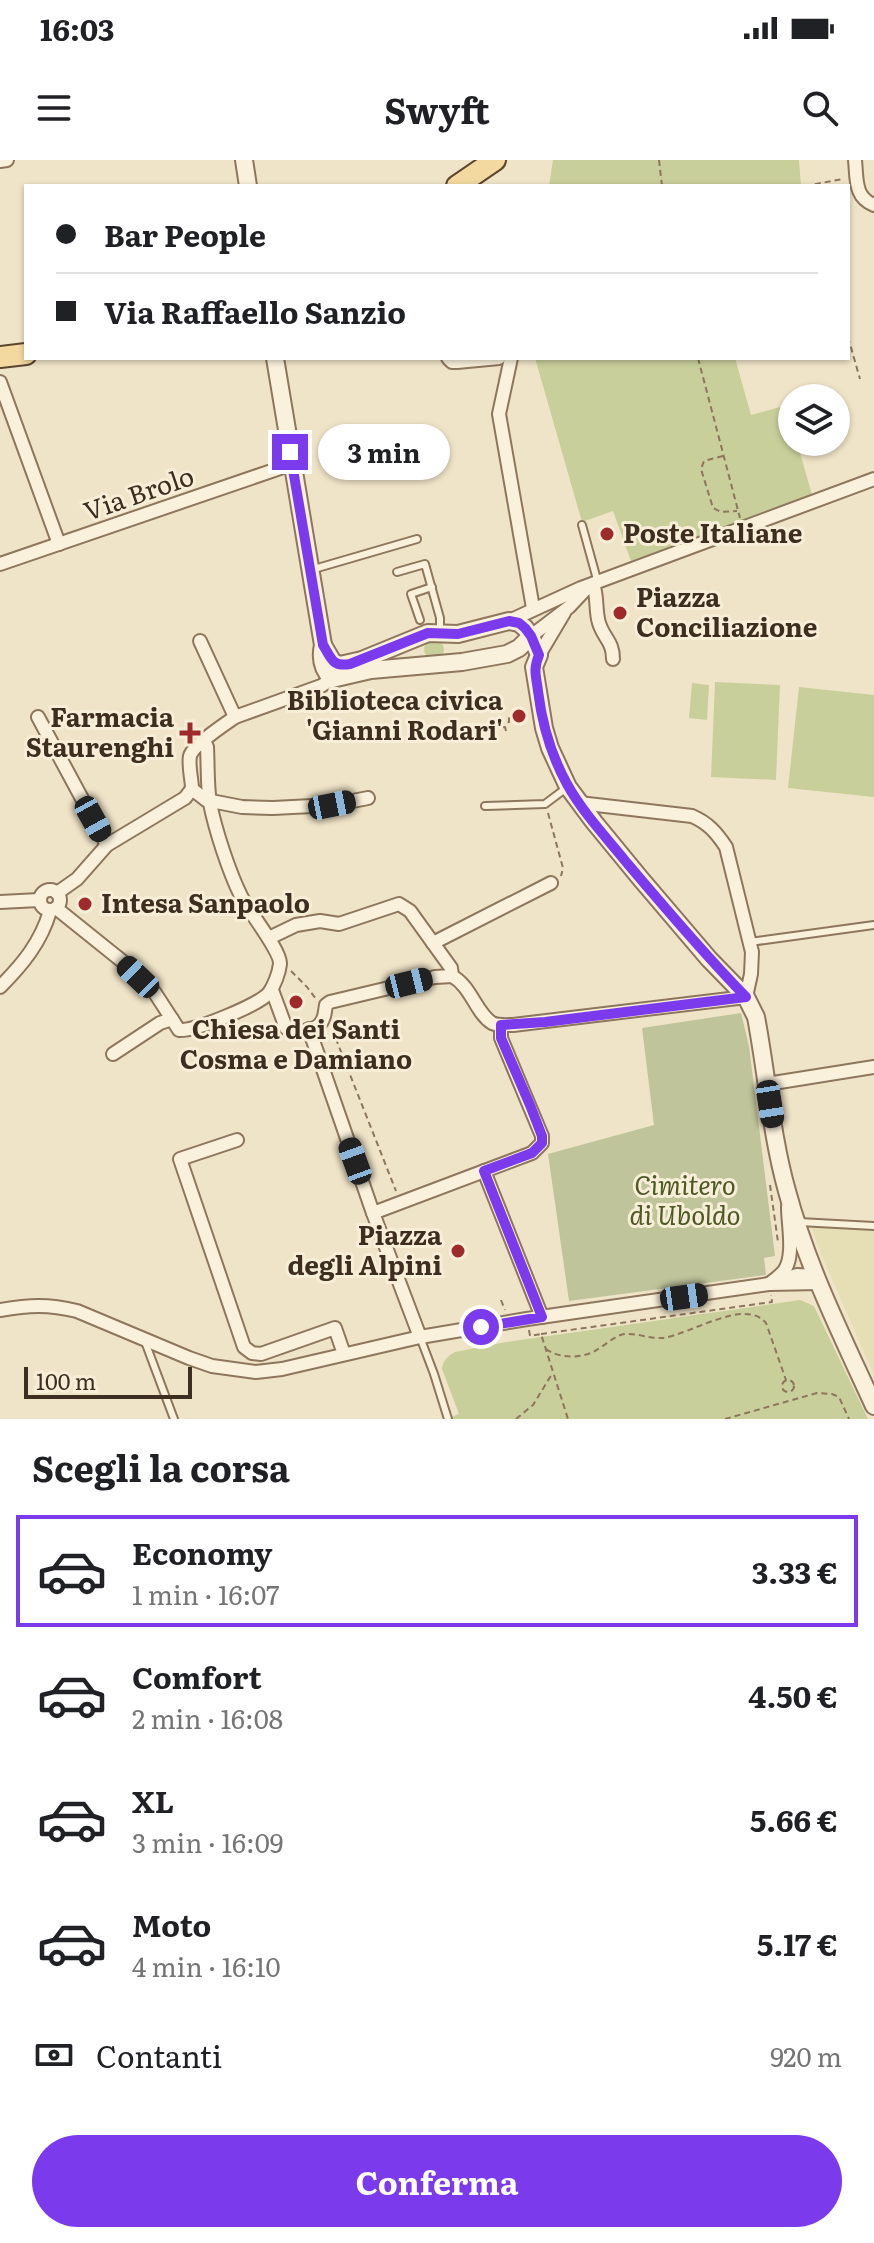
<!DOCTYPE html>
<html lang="it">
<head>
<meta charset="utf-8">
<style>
	:root { --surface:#fff; --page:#f2f2f2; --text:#202124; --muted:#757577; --line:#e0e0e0; --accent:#7c3aed }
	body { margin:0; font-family:Literata,serif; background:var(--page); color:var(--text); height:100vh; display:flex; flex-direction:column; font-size:30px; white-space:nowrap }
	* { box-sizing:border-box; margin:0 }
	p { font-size:26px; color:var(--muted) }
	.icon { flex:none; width:44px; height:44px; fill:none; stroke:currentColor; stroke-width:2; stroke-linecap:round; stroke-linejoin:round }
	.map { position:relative; height:1259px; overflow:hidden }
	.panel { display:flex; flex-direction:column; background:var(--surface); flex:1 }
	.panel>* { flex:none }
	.guide { position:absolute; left:24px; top:24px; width:826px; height:176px; border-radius:0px; box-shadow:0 2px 6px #0004; display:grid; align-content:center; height:176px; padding:0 32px; background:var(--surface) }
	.fabs { position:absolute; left:778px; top:224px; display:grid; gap:16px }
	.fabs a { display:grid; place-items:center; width:72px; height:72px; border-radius:50%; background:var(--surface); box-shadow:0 2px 6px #0004; font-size:40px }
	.scale { position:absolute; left:24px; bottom:20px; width:168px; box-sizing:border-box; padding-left:8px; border:4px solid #3d2e20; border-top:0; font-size:22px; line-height:28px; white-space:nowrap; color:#3d2e20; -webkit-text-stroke:6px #f7eed8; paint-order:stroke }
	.end { position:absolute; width:36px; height:36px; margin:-18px; border:10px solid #7c3aed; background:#fff; box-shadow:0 0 0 4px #fff }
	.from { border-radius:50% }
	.bubble { position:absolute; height:56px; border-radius:28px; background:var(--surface); box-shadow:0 2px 6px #0004; font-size:26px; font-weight:700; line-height:56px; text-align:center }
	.car { position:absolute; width:24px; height:48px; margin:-24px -12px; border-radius:10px; box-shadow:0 0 6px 2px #0007; background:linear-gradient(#222 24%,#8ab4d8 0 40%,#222 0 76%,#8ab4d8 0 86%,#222 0) }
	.guide b { display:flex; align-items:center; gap:28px; height:76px; font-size:30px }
	.guide b+b { border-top:2px solid var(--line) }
	.guide i { width:20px; height:20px; background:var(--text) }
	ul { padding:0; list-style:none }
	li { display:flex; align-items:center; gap:24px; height:112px; margin:0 16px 12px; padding:0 16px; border:4px solid transparent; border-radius:0px }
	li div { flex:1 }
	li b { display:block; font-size:30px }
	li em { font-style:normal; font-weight:700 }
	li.selected { border-color:var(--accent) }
	li>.icon { width:72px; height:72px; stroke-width:1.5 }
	h2 { padding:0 32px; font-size:36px; line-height:96px }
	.pay { display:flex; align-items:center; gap:20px; height:88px; padding:0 32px; font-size:30px }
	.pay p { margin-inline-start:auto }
	.primary-button { display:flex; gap:16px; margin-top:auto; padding:16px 32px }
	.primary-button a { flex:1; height:92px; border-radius:48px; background:var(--accent); color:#fff; font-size:32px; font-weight:700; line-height:92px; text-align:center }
	.status { display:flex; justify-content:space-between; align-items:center; height:56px; padding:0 40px; background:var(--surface); direction:ltr }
	.status svg { height:22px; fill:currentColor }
	header { display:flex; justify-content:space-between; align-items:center; height:104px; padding:0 32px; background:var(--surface); font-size:36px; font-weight:700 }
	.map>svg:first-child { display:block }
	.farmland { fill:#e6deb5 }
	.green { fill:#c9cf9b }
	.cemetery { fill:#bfc49a }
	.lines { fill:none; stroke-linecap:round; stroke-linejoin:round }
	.service-casing { stroke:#8d765c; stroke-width:10 }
	.minor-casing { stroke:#8d765c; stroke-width:16 }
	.tertiary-casing { stroke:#8d765c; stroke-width:20 }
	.primary-casing { stroke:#5b4430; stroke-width:24 }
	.path { stroke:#8d765c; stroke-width:2; stroke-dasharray:6 4; stroke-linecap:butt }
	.service { stroke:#faf1dc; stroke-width:6 }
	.minor { stroke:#faf1dc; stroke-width:12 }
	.tertiary { stroke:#faf1dc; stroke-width:16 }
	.primary { stroke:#f3d9a0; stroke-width:20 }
	.route { stroke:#7c3aed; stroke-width:10 }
	.poi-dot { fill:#9e2a2b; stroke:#f7eed8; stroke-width:3 }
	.labels { text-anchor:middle; stroke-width:6; stroke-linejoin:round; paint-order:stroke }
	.street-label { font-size:26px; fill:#3d2e20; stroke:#f7eed8 }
	.poi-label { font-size:26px; font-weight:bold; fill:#3d2e20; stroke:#f7eed8; text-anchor:start }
	.park-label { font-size:26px; font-style:italic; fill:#4d5a26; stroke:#f7eed8 }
</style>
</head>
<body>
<div class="status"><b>16:03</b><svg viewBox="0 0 49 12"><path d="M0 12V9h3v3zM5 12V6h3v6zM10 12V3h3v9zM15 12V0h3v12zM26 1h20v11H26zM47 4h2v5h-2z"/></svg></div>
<header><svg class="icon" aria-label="menu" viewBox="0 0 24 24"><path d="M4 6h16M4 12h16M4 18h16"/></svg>Swyft<svg class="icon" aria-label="search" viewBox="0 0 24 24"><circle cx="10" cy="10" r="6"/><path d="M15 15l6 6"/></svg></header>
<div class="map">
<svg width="874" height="1259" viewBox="0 0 874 1259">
	<rect width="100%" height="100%" fill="#f0e4c8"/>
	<polygon class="farmland" points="831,1066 874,1069 874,1215 822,1096 811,1067"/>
	<g class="green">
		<polygon points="553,0 799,0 801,26 549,26"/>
		<polygon points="535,198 735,198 751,255 787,245 792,265 792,282 797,282 812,335 631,401 613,351 582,362"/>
		<circle cx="434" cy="489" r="10"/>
		<polygon points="715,522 780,525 776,620 711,617"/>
		<polygon points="692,523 709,525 707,560 689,558"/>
		<polygon points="799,527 874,535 874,637 788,628"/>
		<path d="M800 1140 814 1146 868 1259H445L459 1254 442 1209C443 1200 448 1196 455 1192L506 1182Z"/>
	</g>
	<polygon class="cemetery" points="741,853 749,886 775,1096 764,1098 766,1115 569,1141 548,994 654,965 642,868"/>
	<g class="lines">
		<defs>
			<g id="service">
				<polyline points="582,365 598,423"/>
				<polyline points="314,409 417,379"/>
				<polyline points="397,412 425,404 440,458 440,472"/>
				<polyline points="420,460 411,434 432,427"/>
				<polyline points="485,646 545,644 565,629"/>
				<polyline points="750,782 874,765"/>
				<polyline points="799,1062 874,1066"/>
				<polyline points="420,1177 434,1214 448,1259"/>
				<polyline points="144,1179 174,1259"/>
			</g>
			<g id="minor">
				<path d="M855 0C857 19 854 37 874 45"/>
				<polyline points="0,1 7,0"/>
				<polyline points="448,198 452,202 457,202 499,198"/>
				<polyline points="511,198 499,254 533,448"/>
				<polyline points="0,222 59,384"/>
				<polyline points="0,404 292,304"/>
				<path d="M593 424C598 437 595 450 599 463 604 479 613 481 613 499"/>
				<polyline points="509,461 581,428 874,319"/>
				<polyline points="531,476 569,447 586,429"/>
				<polyline points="200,481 235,557"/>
				<polyline points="539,495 564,453"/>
				<path d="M332 519 321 526 235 557C225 564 193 585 190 596 188 606 192 619 192 629L206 640 242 647 273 648 332 645 368 638"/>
				<polyline points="38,557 107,685"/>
				<circle cx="50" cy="740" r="10"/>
				<polyline points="57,733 77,719 107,685 185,638 192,629"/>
				<polyline points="0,742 39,740"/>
				<path d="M56 748 122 801 155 833 179 870C196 871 258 845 269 833 274 826 279 813 280 804 281 791 249 752 241 736 229 712 215 669 210 643 207 625 208 605 207 587L204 581"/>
				<polyline points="269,778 296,765 320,761 339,764 399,744 410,751 451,808 452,816"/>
				<polyline points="433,783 551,723"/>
				<path d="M452 816C471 826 476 853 492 863 498 866 507 865 513 865L746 837 751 814 752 792 726 687C716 672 708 663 692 656L579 643"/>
				<path d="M0 827C23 804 41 782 50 751"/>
				<path d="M272 830 286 868C296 874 318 872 323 859 325 855 325 850 326 845L330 842 435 817 452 816"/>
				<polyline points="309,869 373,1053 420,1177"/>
				<polyline points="113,894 160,863 172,859"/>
				<polyline points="767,924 874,907"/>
				<polyline points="237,980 180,999 244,1187 252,1193 261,1194 335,1168 344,1194"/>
				<polyline points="484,1011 542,1157"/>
				<polyline points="373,1053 532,993 542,983 542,976 501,878 501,865"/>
				<polyline points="776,1122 797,1115 816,1116"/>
				<path d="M769 1124C774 1120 780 1116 784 1111 795 1096 788 1065 788 1047"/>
				<path d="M0 1150C29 1145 48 1144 77 1151L189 1198 212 1206 256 1212 282 1209 420 1177 527 1159 769 1124 819 1123"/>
			</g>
			<g id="tertiary">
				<polyline points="244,0 248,26"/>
				<path d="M275 198 323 485C320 498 323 510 332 519"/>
				<path d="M323 485 333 502 340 505 362 500 428 473 458 474 509 461 519 463 525 468 531 476 539 495 534 507 544 568 550 588 568 627 594 662 640 718 709 799 746 837 756 857C767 915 771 974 787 1031 807 1106 842 1176 874 1246"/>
				<polyline points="332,519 371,510 462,502 507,494 519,488 531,476"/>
			</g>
			<g id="primary">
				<polyline points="457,26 495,0"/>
				<polyline points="0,197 26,194"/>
			</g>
		</defs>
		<use href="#service" class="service-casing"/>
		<use href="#minor" class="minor-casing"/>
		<use href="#tertiary" class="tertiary-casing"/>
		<use href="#primary" class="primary-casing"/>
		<g class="path">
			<polyline points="659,0 662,26"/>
			<polyline points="805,26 843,19"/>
			<polyline points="848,177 860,219"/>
			<polyline points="698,198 740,358"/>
			<polyline points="723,296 704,301 701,309 713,348 721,352 737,351"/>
			<polyline points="506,571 505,567 491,568 490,564 509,562 509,558 513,558"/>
			<polyline points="548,653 563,708 561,716"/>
			<polyline points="291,811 307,827 316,839"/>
			<polyline points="332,869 396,1031"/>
			<polyline points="770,1025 778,1082"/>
			<polyline points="501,1140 505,1150"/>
			<polyline points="529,1170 530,1176 541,1174 568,1259"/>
			<polyline points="541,1174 772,1142 771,1135"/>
			<path d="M546 1189C559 1199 585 1199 598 1189 607 1184 615 1175 625 1174 637 1173 650 1179 662 1178 690 1175 745 1137 766 1163L786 1220"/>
			<circle cx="788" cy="1226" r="6"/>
			<polyline points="516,1259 533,1245 552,1214"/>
			<polyline points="725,1259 817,1233 832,1234 839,1237 849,1259"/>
		</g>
		<use href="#service" class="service"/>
		<use href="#minor" class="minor"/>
		<use href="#tertiary" class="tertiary"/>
		<use href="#primary" class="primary"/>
	</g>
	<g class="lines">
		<path class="route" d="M290 292 323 485C332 499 332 507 350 504L428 473 458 474 509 461 519 463 525 468 531 476 539 495C533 510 536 515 538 531 542 564 551 595 567 624 583 653 607 678 627 703 665 748 704 794 746 837L545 862 501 865V878L530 945 542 976V983L532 993 484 1011 542 1157 481 1167"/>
	</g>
	<g class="poi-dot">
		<circle cx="607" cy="374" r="8"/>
		<circle cx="620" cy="453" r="8"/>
		<circle cx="519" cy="556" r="8"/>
		<path d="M186 561h8v8h8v8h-8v8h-8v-8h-8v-8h8z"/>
		<circle cx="85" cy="744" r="8"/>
		<circle cx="296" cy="842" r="8"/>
		<circle cx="458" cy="1091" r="8"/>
	</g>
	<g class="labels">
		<g class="street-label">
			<text transform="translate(139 334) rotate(-19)" y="9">Via Brolo</text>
		</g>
		<g class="poi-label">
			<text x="623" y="383">Poste Italiane</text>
			<text x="636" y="447">Piazza<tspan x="636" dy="30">Conciliazione</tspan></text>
			<text x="503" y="550" text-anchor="end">Biblioteca civica<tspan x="503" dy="30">'Gianni Rodari'</tspan></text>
			<text x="174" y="567" text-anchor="end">Farmacia<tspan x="174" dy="30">Staurenghi</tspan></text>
			<text x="101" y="753">Intesa Sanpaolo</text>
			<text x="296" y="879" text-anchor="middle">Chiesa dei Santi<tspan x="296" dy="30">Cosma e Damiano</tspan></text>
			<text x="442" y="1085" text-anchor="end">Piazza<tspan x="442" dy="30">degli Alpini</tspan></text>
		</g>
		<g class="park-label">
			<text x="685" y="1035">Cimitero<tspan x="685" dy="30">di Uboldo</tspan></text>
		</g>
	</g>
</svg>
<div class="fabs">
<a><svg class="icon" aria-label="layers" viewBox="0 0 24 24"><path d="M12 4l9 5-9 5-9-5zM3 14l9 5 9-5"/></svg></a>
</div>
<div class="scale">100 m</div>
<i class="end from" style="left:481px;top:1167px"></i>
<i class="end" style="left:290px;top:292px"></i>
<div class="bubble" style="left:318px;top:264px;width:132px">3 min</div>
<i class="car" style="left:332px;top:645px;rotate:79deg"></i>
<i class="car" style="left:93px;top:659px;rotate:151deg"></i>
<i class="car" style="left:138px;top:817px;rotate:314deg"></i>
<i class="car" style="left:409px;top:823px;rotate:76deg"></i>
<i class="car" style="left:770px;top:944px;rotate:171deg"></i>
<i class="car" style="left:355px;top:1001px;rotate:340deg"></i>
<i class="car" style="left:684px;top:1137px;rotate:82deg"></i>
<div class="guide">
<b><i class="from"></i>Bar People</b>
<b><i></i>Via Raffaello Sanzio</b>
</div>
</div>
<section class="panel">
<h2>Scegli la corsa</h2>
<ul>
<li class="selected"><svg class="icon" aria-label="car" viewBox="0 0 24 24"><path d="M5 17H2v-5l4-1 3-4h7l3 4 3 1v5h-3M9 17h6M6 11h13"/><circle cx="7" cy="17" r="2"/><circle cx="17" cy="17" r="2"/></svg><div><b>Economy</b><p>1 min · 16:07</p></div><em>3.33 €</em></li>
<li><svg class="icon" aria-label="car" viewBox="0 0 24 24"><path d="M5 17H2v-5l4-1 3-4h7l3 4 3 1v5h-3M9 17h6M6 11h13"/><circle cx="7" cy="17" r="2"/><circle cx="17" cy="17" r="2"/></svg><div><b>Comfort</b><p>2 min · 16:08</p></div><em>4.50 €</em></li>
<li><svg class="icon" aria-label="car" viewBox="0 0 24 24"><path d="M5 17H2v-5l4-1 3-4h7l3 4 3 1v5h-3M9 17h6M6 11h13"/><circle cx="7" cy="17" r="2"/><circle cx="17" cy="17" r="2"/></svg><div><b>XL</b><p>3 min · 16:09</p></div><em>5.66 €</em></li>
<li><svg class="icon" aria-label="car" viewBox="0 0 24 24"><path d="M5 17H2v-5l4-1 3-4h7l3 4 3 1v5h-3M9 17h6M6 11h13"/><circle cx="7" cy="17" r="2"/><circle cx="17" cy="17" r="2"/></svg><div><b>Moto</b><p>4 min · 16:10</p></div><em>5.17 €</em></li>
</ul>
<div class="pay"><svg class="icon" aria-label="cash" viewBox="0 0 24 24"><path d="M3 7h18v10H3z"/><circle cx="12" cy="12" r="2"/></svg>Contanti<p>920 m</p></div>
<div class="primary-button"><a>Conferma</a></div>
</section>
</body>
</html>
